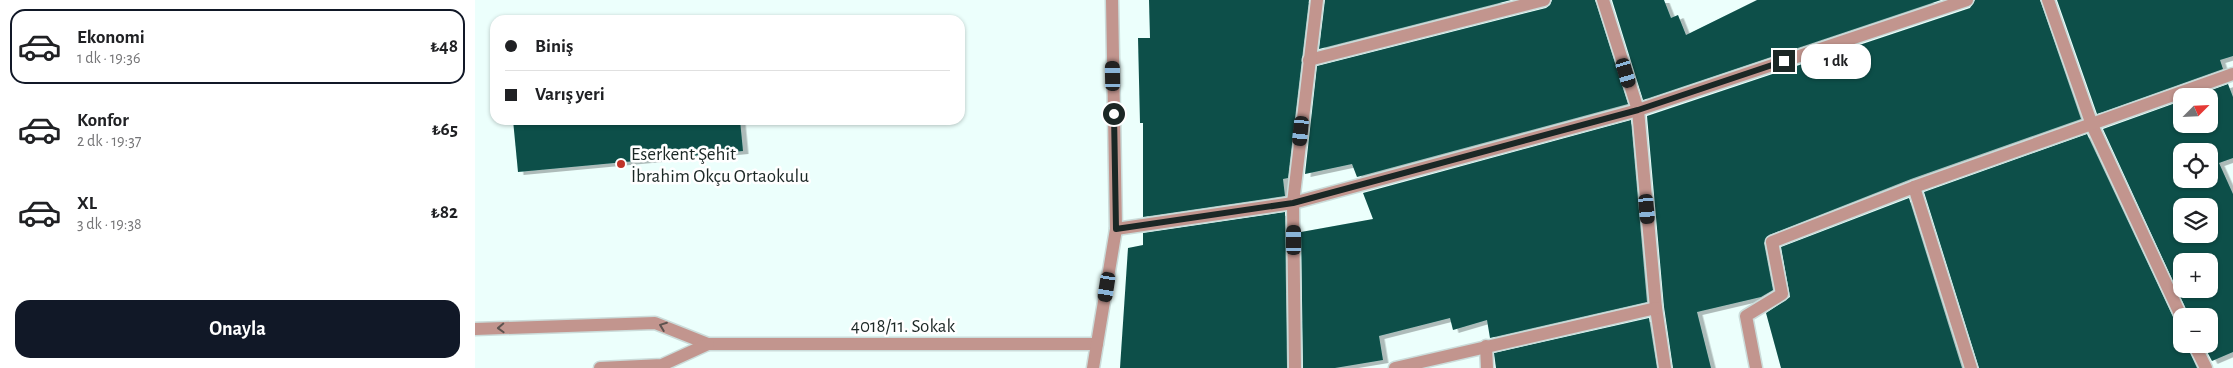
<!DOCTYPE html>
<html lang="tr">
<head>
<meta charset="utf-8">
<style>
	:root { --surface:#fff; --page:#f6f6f6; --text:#202124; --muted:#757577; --line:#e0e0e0; --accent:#111827 }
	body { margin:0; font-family:"Alegreya Sans",sans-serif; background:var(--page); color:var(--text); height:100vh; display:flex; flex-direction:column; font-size:19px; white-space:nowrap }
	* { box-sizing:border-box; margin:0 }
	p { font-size:16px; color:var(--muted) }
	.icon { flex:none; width:28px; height:28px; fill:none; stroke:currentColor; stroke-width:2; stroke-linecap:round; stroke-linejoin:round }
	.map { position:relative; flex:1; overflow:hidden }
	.panel { display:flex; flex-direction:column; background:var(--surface); width:475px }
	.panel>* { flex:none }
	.top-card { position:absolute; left:15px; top:15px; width:475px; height:110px; border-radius:15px; box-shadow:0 1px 4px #0004; display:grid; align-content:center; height:110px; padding:0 15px; background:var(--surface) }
	.needle { width:32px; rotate:66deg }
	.controls { position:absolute; left:1698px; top:88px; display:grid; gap:10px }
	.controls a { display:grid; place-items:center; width:45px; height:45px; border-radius:10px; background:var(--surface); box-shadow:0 1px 4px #0004; font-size:25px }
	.end { position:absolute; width:22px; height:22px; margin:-11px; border:6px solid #1b2725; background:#fff; box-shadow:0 0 0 2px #fff }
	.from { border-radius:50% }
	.bubble { position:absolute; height:35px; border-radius:15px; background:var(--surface); box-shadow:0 1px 4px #0004; font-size:16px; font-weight:700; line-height:35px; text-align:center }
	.car { position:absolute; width:15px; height:30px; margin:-15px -8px; border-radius:6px; box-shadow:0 0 4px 1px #0007; background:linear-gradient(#222 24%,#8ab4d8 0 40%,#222 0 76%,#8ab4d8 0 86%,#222 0) }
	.top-card b { display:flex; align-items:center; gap:18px; height:48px; font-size:19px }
	.top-card b+b { border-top:1px solid var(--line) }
	.top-card i { width:12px; height:12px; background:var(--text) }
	ul { padding:9px 0 0; list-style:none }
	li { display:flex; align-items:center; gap:15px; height:75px; margin:0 10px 8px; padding:0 5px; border:2px solid transparent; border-radius:15px }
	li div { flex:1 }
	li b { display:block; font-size:19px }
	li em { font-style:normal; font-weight:700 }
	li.on { border-color:var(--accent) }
	li>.icon { width:45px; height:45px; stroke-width:1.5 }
	.button { display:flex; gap:10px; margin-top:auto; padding:10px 15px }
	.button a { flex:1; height:58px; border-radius:15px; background:var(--accent); color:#fff; font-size:20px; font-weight:700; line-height:58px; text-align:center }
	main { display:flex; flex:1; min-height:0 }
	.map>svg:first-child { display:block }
	.building { fill:#0a504a; fill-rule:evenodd; filter:url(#shadow) }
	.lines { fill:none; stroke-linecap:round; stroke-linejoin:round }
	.minor-casing { stroke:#cbdcda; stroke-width:15 }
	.minor { stroke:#c2958e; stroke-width:12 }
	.oneway { stroke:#5e534f }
	.route { stroke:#1b2725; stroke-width:6 }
	.poi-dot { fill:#c03328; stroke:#fff; stroke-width:2 }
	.labels { text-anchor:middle; stroke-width:5; stroke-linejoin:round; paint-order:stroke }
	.poi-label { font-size:19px; fill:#1b2725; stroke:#fff; text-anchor:start }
	.street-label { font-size:19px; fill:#1b2725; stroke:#fff }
</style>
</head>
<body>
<main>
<section class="panel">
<ul>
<li class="on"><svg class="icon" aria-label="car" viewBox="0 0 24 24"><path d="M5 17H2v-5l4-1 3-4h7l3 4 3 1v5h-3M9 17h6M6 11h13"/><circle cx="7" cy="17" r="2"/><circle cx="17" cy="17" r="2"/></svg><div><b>Ekonomi</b><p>1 dk · 19:36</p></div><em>₺48</em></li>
<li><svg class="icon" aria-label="car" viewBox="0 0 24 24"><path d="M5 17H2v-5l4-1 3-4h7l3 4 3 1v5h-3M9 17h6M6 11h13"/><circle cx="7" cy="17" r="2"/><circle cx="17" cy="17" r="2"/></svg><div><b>Konfor</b><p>2 dk · 19:37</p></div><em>₺65</em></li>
<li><svg class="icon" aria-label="car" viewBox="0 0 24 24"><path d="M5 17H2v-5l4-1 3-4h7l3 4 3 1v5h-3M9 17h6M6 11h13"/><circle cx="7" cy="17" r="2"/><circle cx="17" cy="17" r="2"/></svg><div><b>XL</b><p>3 dk · 19:38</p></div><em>₺82</em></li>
</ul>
<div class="button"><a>Onayla</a></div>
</section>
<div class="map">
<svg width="1758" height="368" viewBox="0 0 1758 368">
	<defs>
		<filter id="shadow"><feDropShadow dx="5.5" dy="3" stdDeviation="0" flood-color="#0004"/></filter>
	</defs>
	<rect width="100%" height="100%" fill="#ecfffc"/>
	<g class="building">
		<polygon points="674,0 834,0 813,178 808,179 810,196 668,217 668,123 665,123 663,38 675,38"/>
		<polygon points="850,0 1036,0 844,49"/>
		<polygon points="1077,0 1120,0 1153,104 882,177 877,164 830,174 842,66 1071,8 1075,5"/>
		<polygon points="1137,0 1189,0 1196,18 1203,15 1211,35 1282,0 1466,0 1168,100"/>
		<polygon points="1500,0 1565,0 1606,119 1436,179 1294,235 1289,243 1298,290 1286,297 1222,312 1236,368 1198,368 1189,307 1172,116 1495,8"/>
		<polygon points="1582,0 1758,0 1758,56 1745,60 1748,69 1622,114"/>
		<path d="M1753 84 1758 97V158L1744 163 1758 194V352L1737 361 1728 344H1734V316H1714L1628 129 1706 101V124H1734V96H1720ZM1706 151H1734V179H1706ZM1706 206H1734V234H1706ZM1706 261H1734V289H1706Z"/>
		<polygon points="38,120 265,120 268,151 43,172"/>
		<polygon points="1156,120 1172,302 1015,338 1012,320 978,330 975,318 904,336 908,360 860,368 828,368 826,232 898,219 888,193"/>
		<polygon points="1612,134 1699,319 1706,324 1706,344 1711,344 1722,368 1504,368 1449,192"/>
		<polygon points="1434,198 1487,368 1306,368 1291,313 1315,297 1306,247"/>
		<polygon points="810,212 812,368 645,368 653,248 668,245 668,233"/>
		<polygon points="1174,318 1182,368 1021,368 1019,353"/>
	</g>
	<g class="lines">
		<defs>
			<g id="minor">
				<polyline points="1128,0 1163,110 1181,308 1190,368"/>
				<polyline points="1573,0 1617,125 1706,316"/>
				<polyline points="834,60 1069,0"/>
				<polyline points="1439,187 1496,368"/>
				<polyline points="641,229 818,203 1163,110 1492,0"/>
				<polyline points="0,329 180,323 233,344 622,344"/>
				<polyline points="1719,344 1731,368"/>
				<polyline points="1011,346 1012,368"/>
				<polyline points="125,368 187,365 233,344"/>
				<polyline points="618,368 641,229 637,0"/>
				<polyline points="820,368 818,203 842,0"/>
				<polyline points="920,368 1181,308"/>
				<polyline points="1281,368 1271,316 1307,294 1297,242 1439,187 1758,74"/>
			</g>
		</defs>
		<use href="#minor" class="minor-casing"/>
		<use href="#minor" class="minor"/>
	</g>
	<defs><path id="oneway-chevron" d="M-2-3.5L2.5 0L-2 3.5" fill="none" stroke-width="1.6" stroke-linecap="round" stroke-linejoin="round" transform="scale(1.25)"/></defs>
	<g class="oneway">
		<use href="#oneway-chevron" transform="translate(188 326) rotate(-159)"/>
		<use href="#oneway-chevron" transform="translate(26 328) rotate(178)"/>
	</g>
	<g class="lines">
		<polyline class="route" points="639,114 641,229 818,203 1163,110 1309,61"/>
	</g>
	<circle class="poi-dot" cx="146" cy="164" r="5"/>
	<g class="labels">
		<g class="poi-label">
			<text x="156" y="160">Eserkent Şehit<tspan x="156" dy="22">İbrahim Okçu Ortaokulu</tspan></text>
		</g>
		<g class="street-label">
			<text x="428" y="332">4018/11. Sokak</text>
		</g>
	</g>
</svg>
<div class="controls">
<a><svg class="needle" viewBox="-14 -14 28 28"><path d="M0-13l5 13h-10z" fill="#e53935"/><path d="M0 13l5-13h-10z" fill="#757577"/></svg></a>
<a><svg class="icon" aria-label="locate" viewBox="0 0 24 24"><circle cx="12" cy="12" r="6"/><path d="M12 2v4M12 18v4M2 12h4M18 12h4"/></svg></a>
<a><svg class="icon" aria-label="layers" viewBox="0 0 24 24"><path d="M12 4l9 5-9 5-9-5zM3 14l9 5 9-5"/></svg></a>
<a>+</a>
<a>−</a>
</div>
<i class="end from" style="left:639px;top:114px"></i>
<i class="end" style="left:1309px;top:61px"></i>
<div class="bubble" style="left:1326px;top:44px;width:70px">1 dk</div>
<i class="car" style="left:1151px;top:73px;rotate:163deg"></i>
<i class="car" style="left:638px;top:76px;rotate:359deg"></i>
<i class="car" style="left:826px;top:131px;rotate:186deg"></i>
<i class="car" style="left:1172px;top:209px;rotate:175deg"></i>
<i class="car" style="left:819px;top:240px;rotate:0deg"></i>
<i class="car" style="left:632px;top:287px;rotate:189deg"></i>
<div class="top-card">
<b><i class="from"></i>Biniş</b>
<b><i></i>Varış yeri</b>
</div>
</div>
</main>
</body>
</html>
